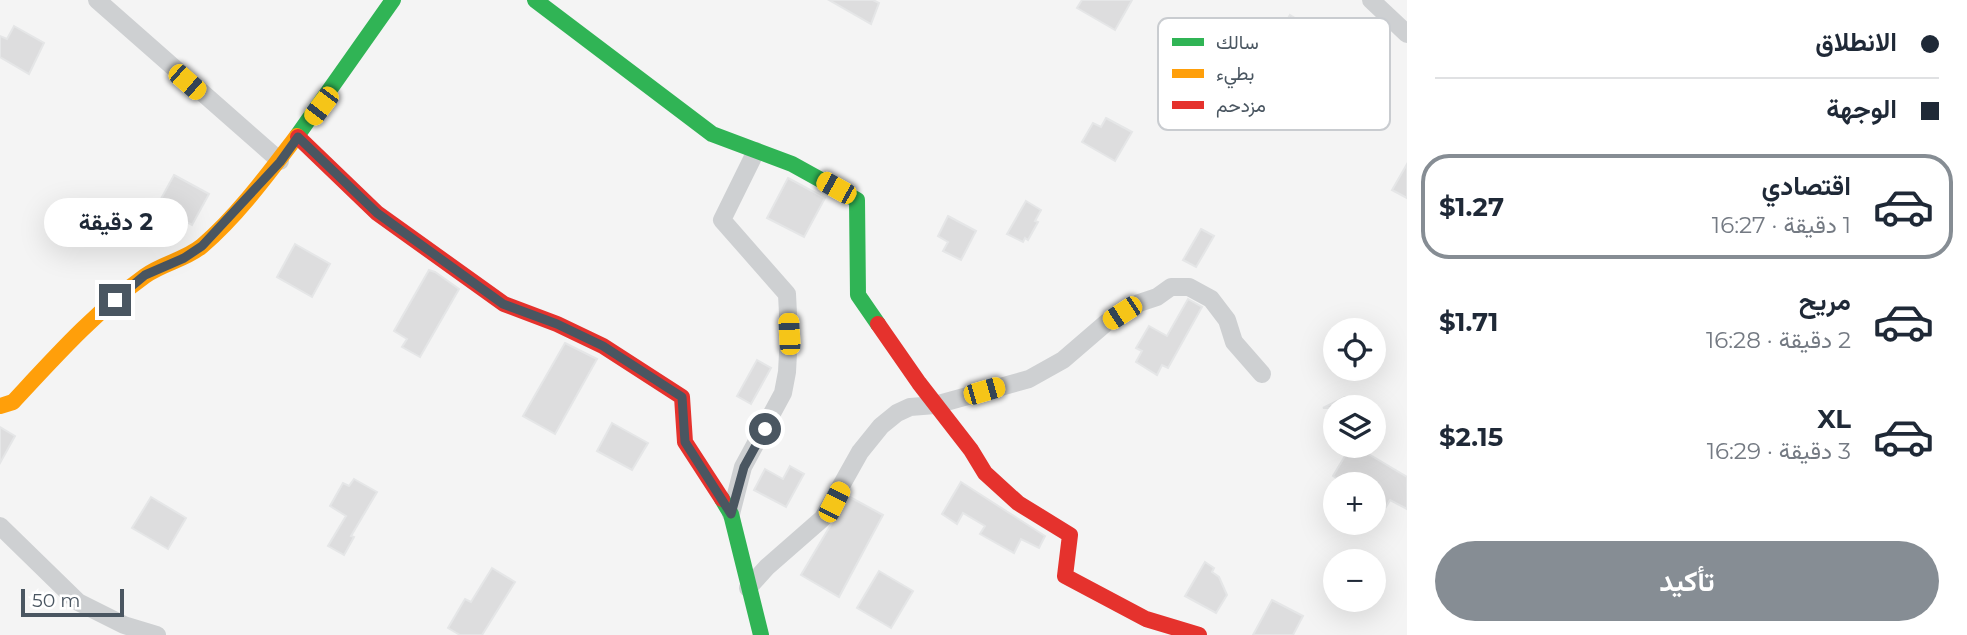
<!DOCTYPE html>
<html lang="ar">
<head>
<meta charset="utf-8">
<style>
	:root { --surface:#fff; --page:#f2f2f3; --text:#1f2937; --muted:#747a83; --line:#e0e1e3; --accent:#868d94 }
	body { margin:0; font-family:Montserrat,Vazirmatn,sans-serif; background:var(--page); color:var(--text); direction:rtl; height:100vh; display:flex; flex-direction:column; font-size:26px; white-space:nowrap }
	* { box-sizing:border-box; margin:0 }
	p { font-size:23px; color:var(--muted) }
	.icon { flex:none; width:38px; height:38px; fill:none; stroke:currentColor; stroke-width:2; stroke-linecap:round; stroke-linejoin:round }
	.map { position:relative; flex:1; overflow:hidden; direction:ltr }
	.side { display:flex; flex-direction:column; background:var(--surface); width:560px }
	.side>* { flex:none }
	.guide { display:grid; align-content:center; height:154px; padding:0 28px; background:var(--surface) }
	.controls { position:absolute; left:1323px; top:318px; display:grid; gap:14px }
	.controls a { display:grid; place-items:center; width:63px; height:63px; border-radius:50%; background:var(--surface); box-shadow:0 7px 28px #0002; font-size:35px }
	.scale { position:absolute; left:21px; bottom:18px; width:103px; box-sizing:border-box; padding-left:7px; border:4px solid #4a5661; border-top:0; font-size:19px; line-height:24px; white-space:nowrap; color:#4a5661; -webkit-text-stroke:5px #fff; paint-order:stroke }
	.end { position:absolute; width:32px; height:32px; margin:-16px; border:9px solid #4a5661; background:#fff; box-shadow:0 0 0 4px #fff }
	.from { border-radius:50% }
	.bubble { position:absolute; height:49px; border-radius:24px; background:var(--surface); box-shadow:0 7px 28px #0002; font-size:23px; font-weight:700; line-height:49px; text-align:center; direction:rtl }
	.car { position:absolute; width:21px; height:42px; margin:-21px -10px; border-radius:9px; box-shadow:0 0 5px 2px #0007; background:linear-gradient(#f5c518 24%,#345 0 40%,#f5c518 0 76%,#345 0 86%,#f5c518 0) }
	.guide b { display:flex; align-items:center; gap:24px; height:66px; font-size:26px }
	.guide b+b { border-top:2px solid var(--line) }
	.guide i { width:18px; height:18px; background:var(--text) }
	ul { padding:0; list-style:none }
	li { display:flex; align-items:center; gap:21px; height:105px; margin:0 14px 10px; padding:0 14px; border:4px solid transparent; border-radius:28px }
	li div { flex:1 }
	li b { display:block; font-size:26px }
	li em { font-style:normal; font-weight:700 }
	li.on { border-color:var(--accent) }
	li>.icon { width:63px; height:63px; stroke-width:1.5 }
	.button { display:flex; gap:14px; margin-top:auto; padding:14px 28px }
	.button a { flex:1; height:80px; border-radius:42px; background:var(--accent); color:#fff; font-size:28px; font-weight:700; line-height:80px; text-align:center }
	main { display:flex; flex:1; min-height:0 }
	.map>svg:first-child { display:block }
	.building { fill:#ddddde; stroke:#e5e6e7; stroke-width:2 }
	.lines { fill:none; stroke-linecap:round; stroke-linejoin:round }
	.street { stroke:#ced0d2; stroke-width:18 }
	.fast { stroke:#30b455; stroke-width:16 }
	.slow { stroke:#ff9f0a; stroke-width:16 }
	.jam { stroke:#e5322d; stroke-width:16 }
	.route { stroke:#4a5661; stroke-width:9 }
	.key { fill:#fff; stroke:#c9ccd0; stroke-width:2 }
	.key-label { font-size:19px; fill:#4a5661 }
</style>
</head>
<body>
<main>
<section class="side">
<div class="guide">
<b><i class="from"></i>الانطلاق</b>
<b><i></i>الوجهة</b>
</div>
<ul>
<li class="on"><svg class="icon" aria-label="car" viewBox="0 0 24 24"><path d="M5 17H2v-5l4-1 3-4h7l3 4 3 1v5h-3M9 17h6M6 11h13"/><circle cx="7" cy="17" r="2"/><circle cx="17" cy="17" r="2"/></svg><div><b>اقتصادي</b><p>1 دقيقة · 16:27</p></div><em>$1.27</em></li>
<li><svg class="icon" aria-label="car" viewBox="0 0 24 24"><path d="M5 17H2v-5l4-1 3-4h7l3 4 3 1v5h-3M9 17h6M6 11h13"/><circle cx="7" cy="17" r="2"/><circle cx="17" cy="17" r="2"/></svg><div><b>مريح</b><p>2 دقيقة · 16:28</p></div><em>$1.71</em></li>
<li><svg class="icon" aria-label="car" viewBox="0 0 24 24"><path d="M5 17H2v-5l4-1 3-4h7l3 4 3 1v5h-3M9 17h6M6 11h13"/><circle cx="7" cy="17" r="2"/><circle cx="17" cy="17" r="2"/></svg><div><b>XL</b><p>3 دقيقة · 16:29</p></div><em>$2.15</em></li>
</ul>
<div class="button"><a>تأكيد</a></div>
</section>
<div class="map">
<svg width="1407" height="635" viewBox="0 0 1407 635">
	<rect width="100%" height="100%" fill="#f4f4f4"/>
	<g class="building">
		<polygon points="829,0 873,0 879,3 871,24"/>
		<polygon points="1082,0 1132,0 1115,30 1077,8"/>
		<polygon points="1290,15 1321,34 1302,66 1271,48"/>
		<polygon points="14,26 44,43 29,74 0,57 0,36 7,39"/>
		<polygon points="1106,118 1132,132 1115,161 1082,142 1093,123 1101,127"/>
		<polygon points="1407,164 1407,198 1392,190"/>
		<polygon points="174,175 209,194 192,225 157,206"/>
		<polygon points="788,178 825,198 804,237 767,218"/>
		<polygon points="1026,201 1041,210 1035,221 1038,222 1028,240 1025,238 1023,242 1007,234"/>
		<polygon points="948,216 976,231 961,260 943,251 948,242 938,236"/>
		<polygon points="1201,229 1214,236 1196,267 1183,260"/>
		<polygon points="295,244 330,264 312,297 277,277"/>
		<polygon points="429,270 435,272 459,289 420,357 402,347 407,339 394,331"/>
		<polygon points="1188,299 1202,307 1168,368 1162,365 1157,375 1136,362 1142,351 1136,348 1149,326 1167,336"/>
		<polygon points="565,343 597,359 555,434 523,416"/>
		<polygon points="757,360 771,368 751,404 737,396"/>
		<polygon points="1345,397 1350,397 1368,408 1323,408"/>
		<polygon points="612,423 648,443 632,470 597,451"/>
		<polygon points="0,427 15,436 0,463"/>
		<polygon points="1351,446 1355,446 1407,477 1407,509 1390,500 1386,507 1374,500 1374,485 1347,485 1333,476"/>
		<polygon points="790,466 804,474 786,507 754,490 765,469 783,479"/>
		<polygon points="354,479 377,492 351,536 354,537 344,555 328,546 346,516 330,506 343,483 349,486"/>
		<polygon points="961,482 1045,536 1039,548 1021,539 1014,553 980,534 985,526 963,513 957,524 942,514"/>
		<polygon points="848,496 883,515 839,597 801,575"/>
		<polygon points="151,497 186,518 168,549 132,528"/>
		<polygon points="1205,562 1214,568 1212,572 1219,577 1227,595 1216,613 1185,596"/>
		<polygon points="492,568 515,582 482,635 460,635 448,628 465,599 471,602"/>
		<polygon points="879,571 913,591 891,628 857,608"/>
		<polygon points="1272,600 1303,616 1293,635 1253,635"/>
	</g>
	<g class="lines">
		<g class="street">
			<polyline points="97,0 280,161"/>
			<polyline points="1371,0 1407,34"/>
			<polyline points="731,514 743,467 783,393 787,372 789,334 787,294 722,220 756,151"/>
			<polyline points="0,526 78,602 124,625 157,635"/>
			<polyline points="748,588 767,567 823,518 860,452 881,426 897,413 910,407 935,405 1029,379 1063,360 1106,323 1139,303 1157,297 1171,287 1189,287 1211,299 1227,320 1234,342 1262,374"/>
		</g>
		<g class="fast">
			<polyline points="535,0 712,134 792,164 857,200 858,295 878,324"/>
			<polyline points="297,136 393,0"/>
			<polyline points="722,499 731,514 761,635"/>
		</g>
		<path class="slow" d="M0 406 13 402C54 358 96 311 145 276 163 263 185 260 202 246 238 215 268 174 297 136"/>
		<g class="jam">
			<polyline points="298,137 377,213 504,304 557,324 603,346 682,397 685,442 722,499"/>
			<polyline points="878,324 919,383 971,450 985,473 1018,503 1070,535 1065,576 1146,619 1199,635"/>
		</g>
	</g>
	<g class="lines">
		<polyline class="route" points="115,300 145,275 184,258 202,246 280,162 298,137 377,213 503,304 557,324 603,346 682,397 685,442 731,514 744,467 765,429"/>
	</g>
	<rect x="1158" y="18" width="232" height="112" rx="10" class="key"/>
	<rect x="1172" y="38" width="32" height="8" fill="#30b455"/>
	<rect x="1172" y="69" width="32" height="9" fill="#ff9f0a"/>
	<rect x="1172" y="101" width="32" height="8" fill="#e5322d"/>
	<g class="key-label">
		<text x="1216" y="49">سالك</text>
		<text x="1216" y="80">بطيء</text>
		<text x="1216" y="112">مزدحم</text>
	</g>
</svg>
<div class="controls">
<a><svg class="icon" aria-label="locate" viewBox="0 0 24 24"><circle cx="12" cy="12" r="6"/><path d="M12 2v4M12 18v4M2 12h4M18 12h4"/></svg></a>
<a><svg class="icon" aria-label="layers" viewBox="0 0 24 24"><path d="M12 4l9 5-9 5-9-5zM3 14l9 5 9-5"/></svg></a>
<a>+</a>
<a>−</a>
</div>
<div class="scale">50 m</div>
<i class="end from" style="left:765px;top:429px"></i>
<i class="end" style="left:115px;top:300px"></i>
<div class="bubble" style="left:44px;top:198px;width:144px">2 دقيقة</div>
<i class="car" style="left:187px;top:82px;rotate:131deg"></i>
<i class="car" style="left:321px;top:106px;rotate:217deg"></i>
<i class="car" style="left:836px;top:188px;rotate:299deg"></i>
<i class="car" style="left:1122px;top:313px;rotate:237deg"></i>
<i class="car" style="left:789px;top:334px;rotate:357deg"></i>
<i class="car" style="left:984px;top:391px;rotate:74deg"></i>
<i class="car" style="left:834px;top:502px;rotate:27deg"></i>
</div>
</main>
</body>
</html>
